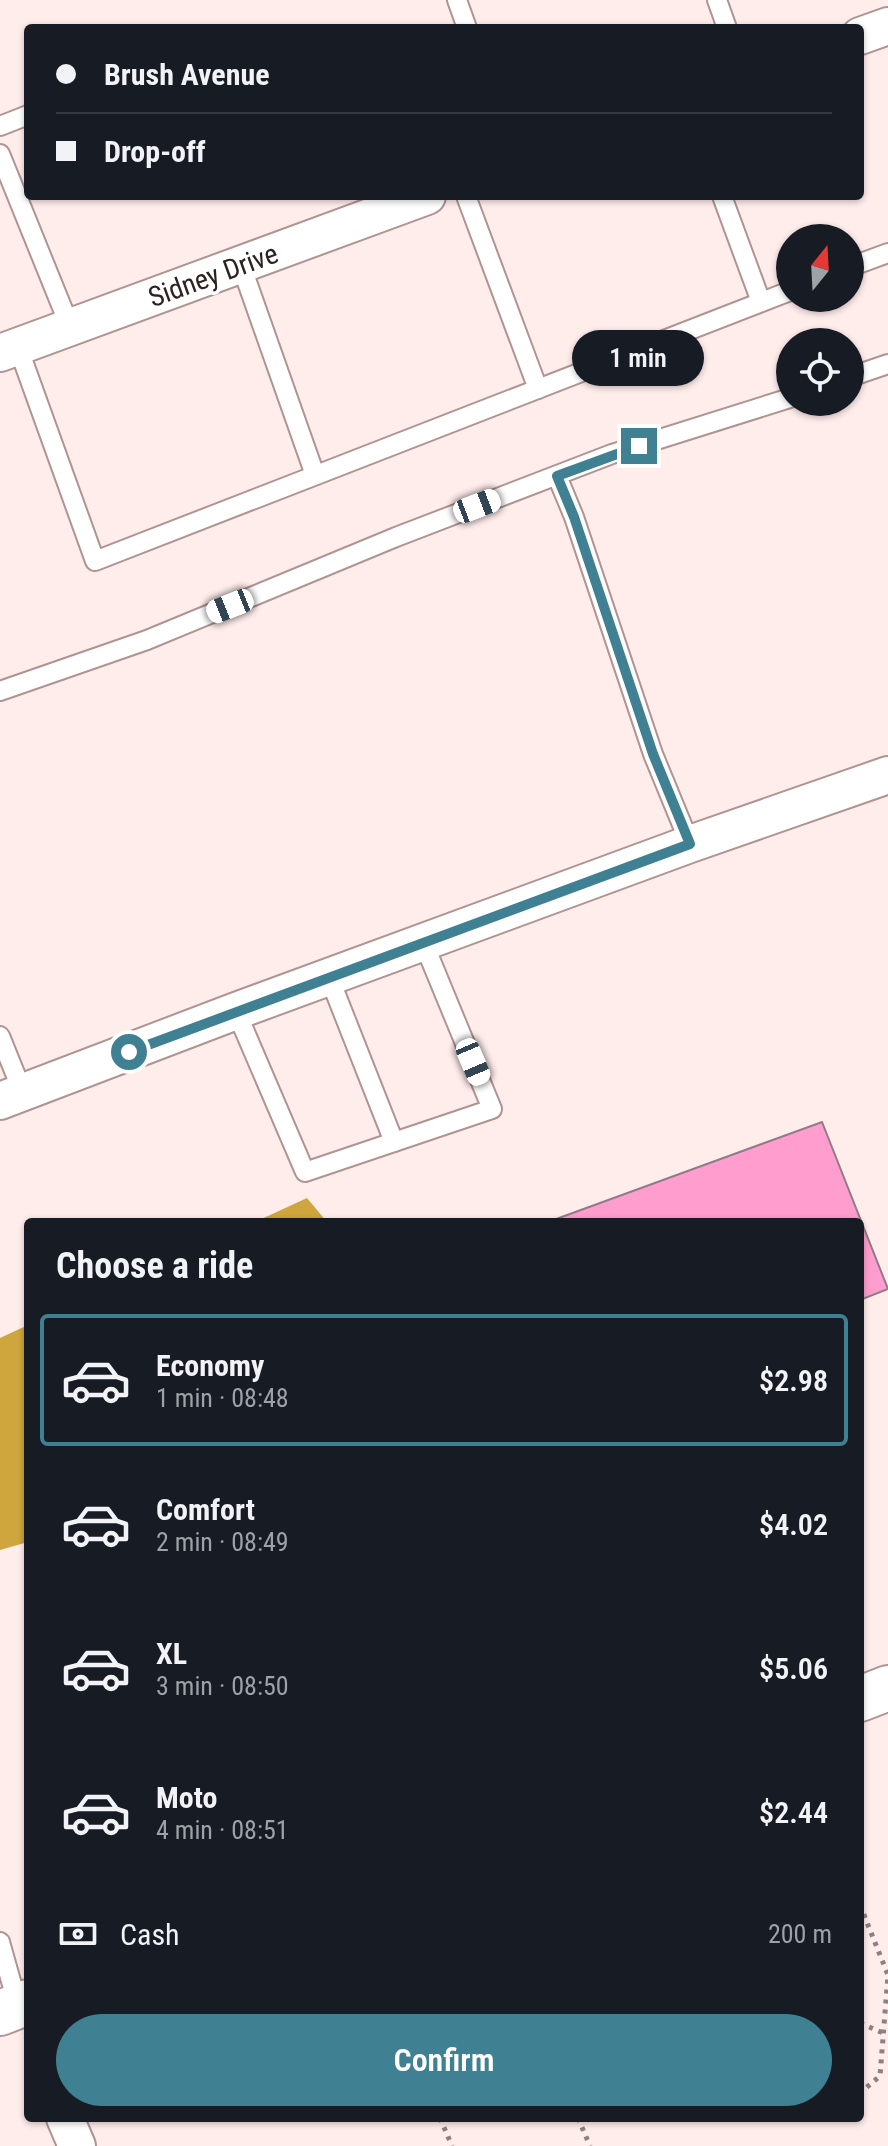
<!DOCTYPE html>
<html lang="en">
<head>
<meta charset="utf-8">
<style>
	:root { --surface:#171b24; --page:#20242c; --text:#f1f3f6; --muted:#9ea1a6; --line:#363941; --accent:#3f8193 }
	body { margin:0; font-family:"Roboto Condensed",sans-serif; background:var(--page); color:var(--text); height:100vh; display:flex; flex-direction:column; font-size:30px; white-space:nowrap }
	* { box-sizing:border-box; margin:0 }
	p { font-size:26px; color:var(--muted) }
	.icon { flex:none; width:44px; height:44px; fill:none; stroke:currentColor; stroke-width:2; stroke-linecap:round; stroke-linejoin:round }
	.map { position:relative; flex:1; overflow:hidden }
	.side { position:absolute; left:24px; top:1218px; width:840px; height:904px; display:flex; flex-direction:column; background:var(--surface); border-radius:8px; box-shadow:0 2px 6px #0004 }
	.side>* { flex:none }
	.banner { position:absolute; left:24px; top:24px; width:840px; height:176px; border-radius:8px; box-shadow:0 2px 6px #0004; display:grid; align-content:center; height:176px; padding:0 32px; background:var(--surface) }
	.needle { width:52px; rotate:18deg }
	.fabs { position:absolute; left:776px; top:224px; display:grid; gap:16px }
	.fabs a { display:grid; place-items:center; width:88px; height:88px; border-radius:50%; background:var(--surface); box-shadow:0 2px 6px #0004; font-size:40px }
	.end { position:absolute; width:36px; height:36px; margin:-18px; border:10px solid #3f8193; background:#fff; box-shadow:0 0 0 4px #fff }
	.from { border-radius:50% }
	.bubble { position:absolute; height:56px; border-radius:28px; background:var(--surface); box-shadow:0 2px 6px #0004; font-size:26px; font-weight:600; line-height:56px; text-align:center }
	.car { position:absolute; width:24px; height:48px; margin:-24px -12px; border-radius:10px; box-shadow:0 0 6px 2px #0007; background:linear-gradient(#fff 24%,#345 0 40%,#fff 0 76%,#345 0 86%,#fff 0) }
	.banner b { display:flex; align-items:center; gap:28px; height:76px; font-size:30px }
	.banner b+b { border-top:2px solid var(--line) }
	.banner i { width:20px; height:20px; background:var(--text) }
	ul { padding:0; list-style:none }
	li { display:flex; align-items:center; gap:24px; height:132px; margin:0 16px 12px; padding:0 16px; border:4px solid transparent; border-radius:8px }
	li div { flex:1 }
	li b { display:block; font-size:30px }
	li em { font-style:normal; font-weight:600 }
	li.current { border-color:var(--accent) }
	li>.icon { width:72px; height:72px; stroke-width:1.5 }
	h2 { padding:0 32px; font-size:36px; line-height:96px }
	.pay { display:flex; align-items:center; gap:20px; height:88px; padding:0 32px; font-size:30px }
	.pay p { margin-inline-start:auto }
	.button { display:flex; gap:16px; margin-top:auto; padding:16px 32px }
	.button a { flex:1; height:92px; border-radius:48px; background:var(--accent); color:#fff; font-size:32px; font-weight:600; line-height:92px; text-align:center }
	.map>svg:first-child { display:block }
	.forest { fill:#cea63d }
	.building { fill:#ff9ece; stroke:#927b86; stroke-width:2 }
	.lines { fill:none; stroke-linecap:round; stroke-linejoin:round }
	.lane-casing { stroke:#af9492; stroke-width:22 }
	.street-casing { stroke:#af9492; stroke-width:40 }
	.primary-casing { stroke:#af9492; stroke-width:48 }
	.path { stroke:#8e8080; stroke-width:5; stroke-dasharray:4 6; stroke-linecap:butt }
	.lane { stroke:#fff; stroke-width:18 }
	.street { stroke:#fff; stroke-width:36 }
	.primary { stroke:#fff; stroke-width:44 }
	.route { stroke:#3f8193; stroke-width:10 }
	.labels { text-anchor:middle; stroke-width:7; stroke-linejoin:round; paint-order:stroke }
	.street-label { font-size:28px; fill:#2d2222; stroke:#fff }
</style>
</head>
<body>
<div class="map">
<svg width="888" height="2146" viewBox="0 0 888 2146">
	<rect width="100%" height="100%" fill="#ffedec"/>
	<g class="forest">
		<polygon points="307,1198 327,1222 255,1222"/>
		<polygon points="28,1325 28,1542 0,1550 0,1338"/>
	</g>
	<polygon class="building" points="822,1122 888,1289 860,1300 860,1222 548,1222"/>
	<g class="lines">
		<defs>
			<g id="lane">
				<polyline points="457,0 467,28"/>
				<polyline points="717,0 727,28"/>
				<polyline points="0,126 28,115"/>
				<polyline points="0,154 70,327"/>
				<polyline points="466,196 538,389"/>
				<polyline points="722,196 761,302"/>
				<polyline points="241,265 315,475"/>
				<polyline points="850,267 888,253"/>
				<polyline points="18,347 95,561 790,291"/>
				<polyline points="850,377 888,364"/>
				<polyline points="557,476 574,517 653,754 690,844"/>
				<polyline points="0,691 147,640 396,537 612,454 790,398"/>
				<polyline points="329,977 394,1142"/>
				<polyline points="236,1011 305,1172 492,1109 424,944"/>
				<polyline points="0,1036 23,1093"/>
				<polyline points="0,1942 18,2006"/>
			</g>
			<g id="street">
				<polyline points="860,36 888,26"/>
				<polyline points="0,353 427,196"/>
				<polyline points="0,1101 236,1011 690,844 888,775"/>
				<polyline points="65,2118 77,2146"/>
			</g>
			<g id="primary">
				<polyline points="860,1699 888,1688"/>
				<polyline points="0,2013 28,2002"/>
			</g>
		</defs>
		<use href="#lane" class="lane-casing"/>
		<use href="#street" class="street-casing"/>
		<use href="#primary" class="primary-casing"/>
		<g class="path">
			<polyline points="860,1905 888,1975 880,2076 860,2093"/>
			<polyline points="860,2023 883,2033"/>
			<polyline points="440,2118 452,2146"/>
			<polyline points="578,2118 590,2146"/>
		</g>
		<use href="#lane" class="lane"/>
		<use href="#street" class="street"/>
		<use href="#primary" class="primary"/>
	</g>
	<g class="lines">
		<polyline class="route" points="129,1052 690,844 653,754 574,517 557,476 639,446"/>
	</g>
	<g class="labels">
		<g class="street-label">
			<text transform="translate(213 275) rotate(-20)" y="10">Sidney Drive</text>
		</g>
	</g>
</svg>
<div class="fabs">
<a><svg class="needle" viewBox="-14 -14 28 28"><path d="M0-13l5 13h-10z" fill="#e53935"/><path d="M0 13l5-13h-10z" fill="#9ea1a6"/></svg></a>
<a><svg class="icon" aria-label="locate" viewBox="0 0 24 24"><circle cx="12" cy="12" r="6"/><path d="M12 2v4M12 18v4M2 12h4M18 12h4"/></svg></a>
</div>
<i class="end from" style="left:129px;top:1052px"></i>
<i class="end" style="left:639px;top:446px"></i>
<div class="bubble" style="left:572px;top:330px;width:132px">1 min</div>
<i class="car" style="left:477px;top:506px;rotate:69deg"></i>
<i class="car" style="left:230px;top:606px;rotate:248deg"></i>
<i class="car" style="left:473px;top:1062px;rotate:157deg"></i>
<div class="banner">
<b><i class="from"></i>Brush Avenue</b>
<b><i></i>Drop-off</b>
</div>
<section class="side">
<h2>Choose a ride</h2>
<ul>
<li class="current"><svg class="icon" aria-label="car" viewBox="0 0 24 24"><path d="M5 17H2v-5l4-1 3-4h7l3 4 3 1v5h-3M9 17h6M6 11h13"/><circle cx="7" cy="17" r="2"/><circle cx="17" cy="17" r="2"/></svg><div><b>Economy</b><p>1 min · 08:48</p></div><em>$2.98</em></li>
<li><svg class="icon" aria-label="car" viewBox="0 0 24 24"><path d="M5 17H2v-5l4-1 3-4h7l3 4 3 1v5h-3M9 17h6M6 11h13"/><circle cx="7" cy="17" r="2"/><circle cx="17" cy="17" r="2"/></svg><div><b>Comfort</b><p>2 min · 08:49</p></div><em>$4.02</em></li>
<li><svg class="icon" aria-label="car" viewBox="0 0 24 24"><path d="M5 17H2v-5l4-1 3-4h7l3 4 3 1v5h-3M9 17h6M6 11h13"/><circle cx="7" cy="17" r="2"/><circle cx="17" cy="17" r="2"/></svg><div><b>XL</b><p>3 min · 08:50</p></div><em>$5.06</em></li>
<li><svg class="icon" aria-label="car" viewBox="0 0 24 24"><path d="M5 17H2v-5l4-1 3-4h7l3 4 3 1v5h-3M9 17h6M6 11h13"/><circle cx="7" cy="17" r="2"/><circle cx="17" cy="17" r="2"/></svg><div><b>Moto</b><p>4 min · 08:51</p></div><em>$2.44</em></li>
</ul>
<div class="pay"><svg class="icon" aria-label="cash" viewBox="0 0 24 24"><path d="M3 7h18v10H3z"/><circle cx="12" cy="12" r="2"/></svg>Cash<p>200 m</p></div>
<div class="button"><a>Confirm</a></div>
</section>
</div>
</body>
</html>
